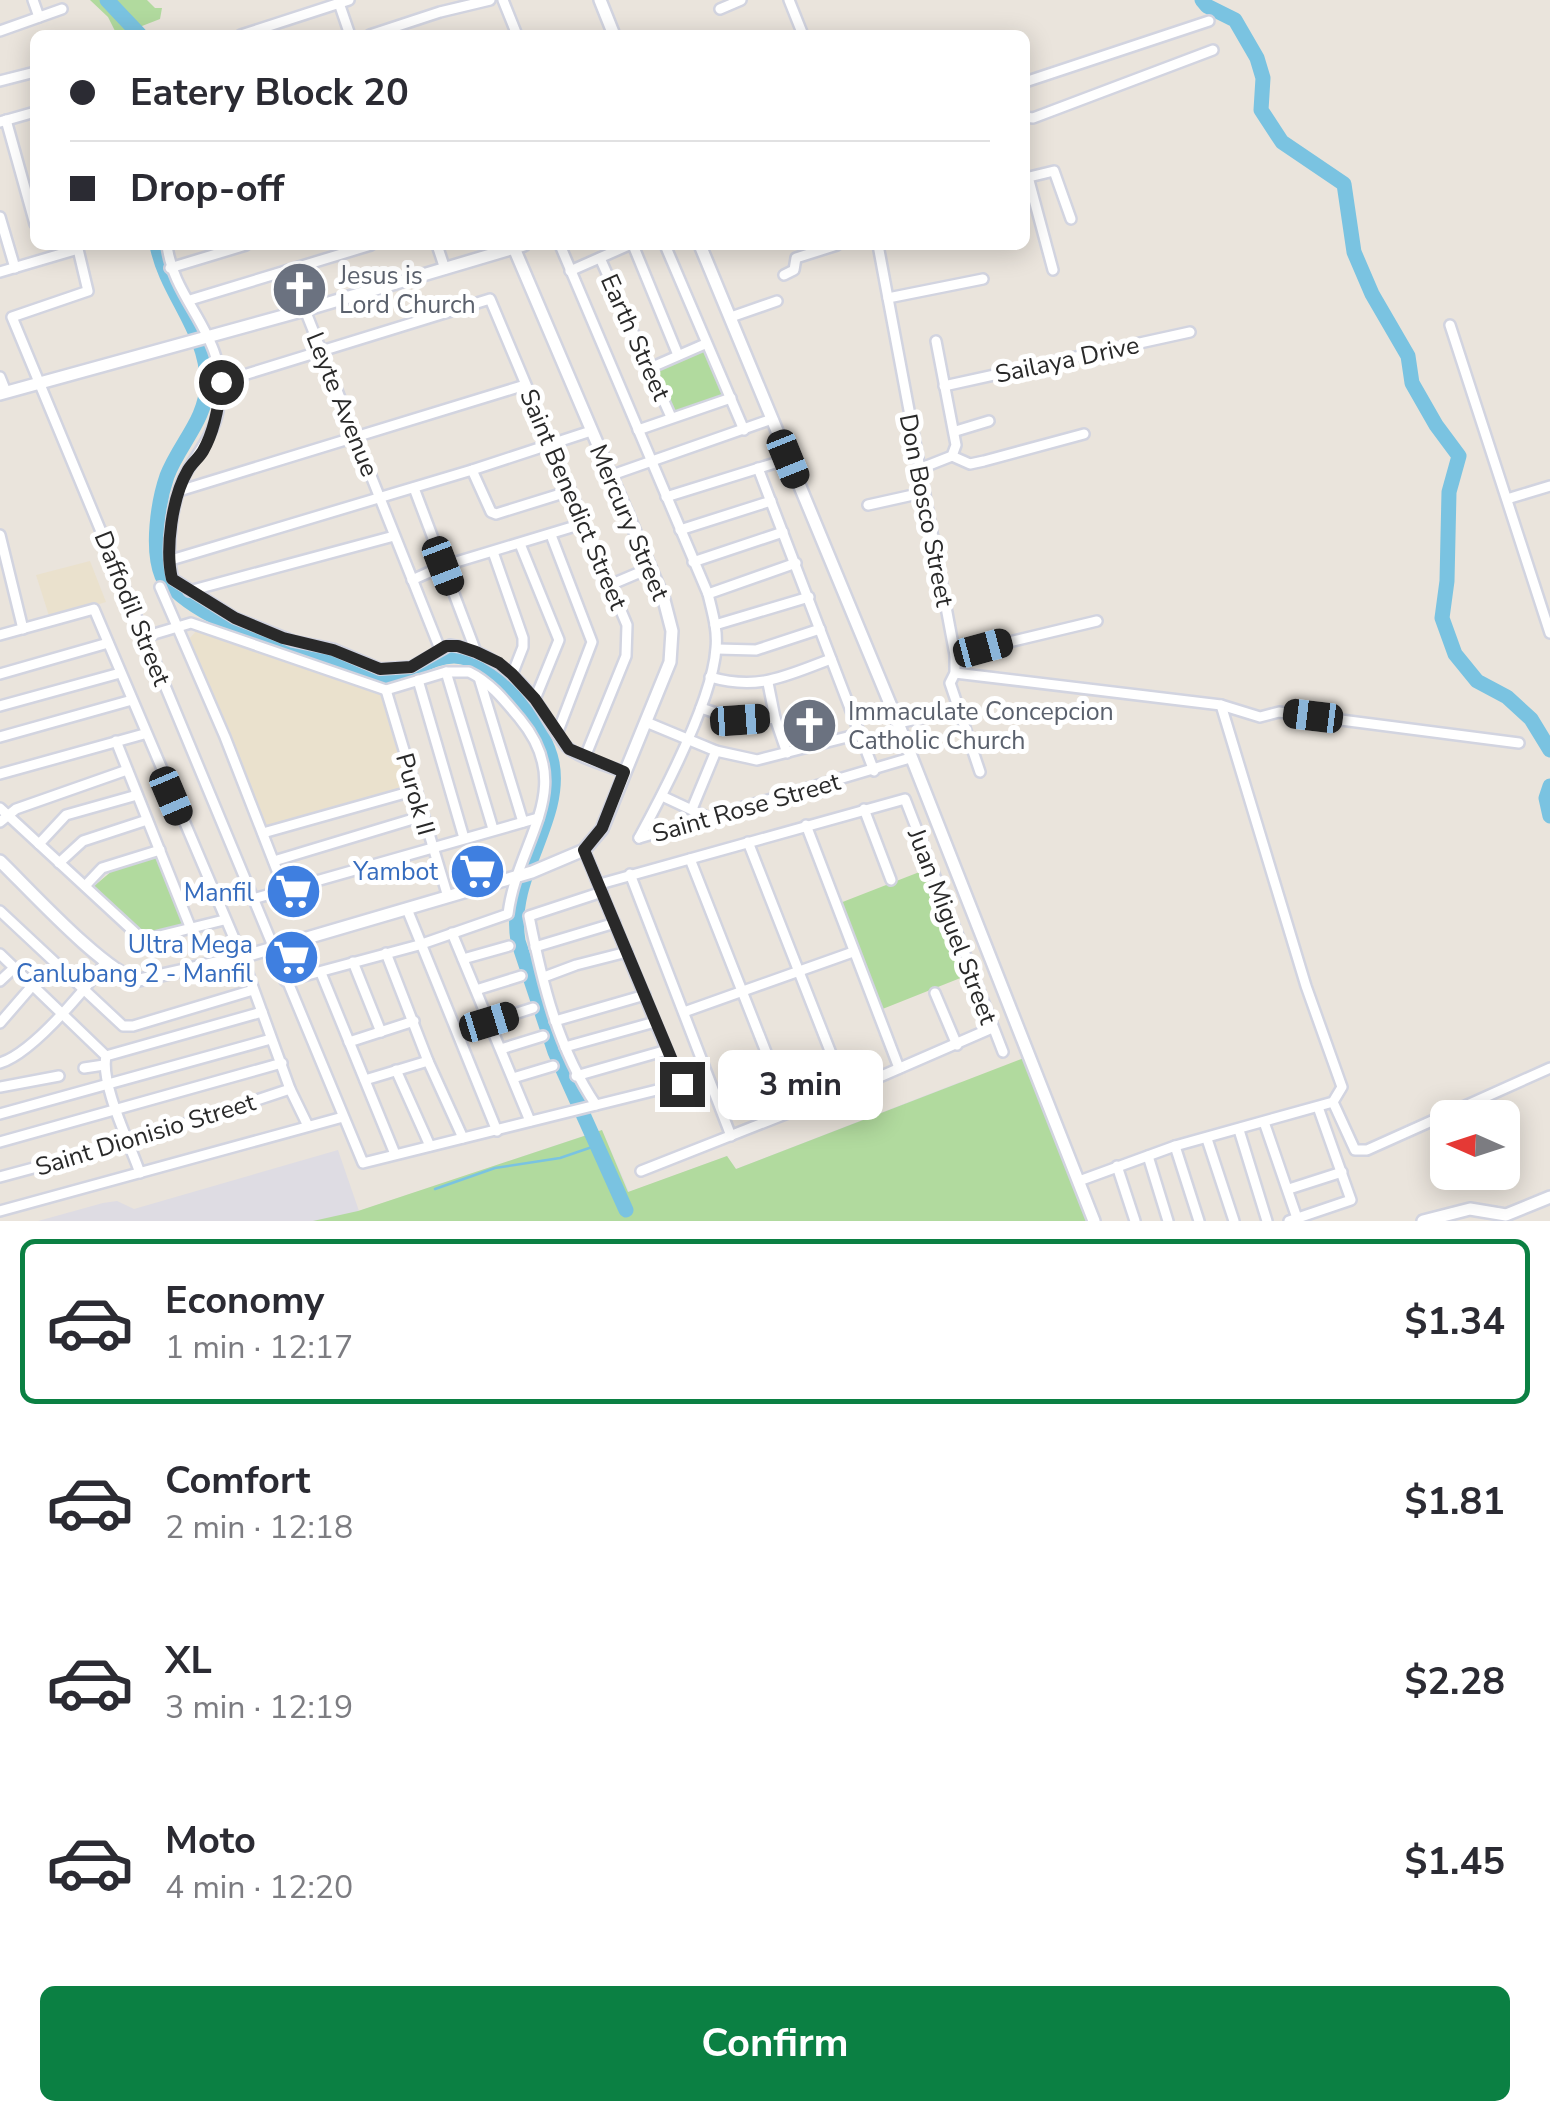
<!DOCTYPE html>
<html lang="en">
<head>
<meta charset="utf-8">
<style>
	:root { --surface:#fff; --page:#f7f7f7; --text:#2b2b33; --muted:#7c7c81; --line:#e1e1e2; --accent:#0b8043 }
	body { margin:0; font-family:"Nunito Sans",sans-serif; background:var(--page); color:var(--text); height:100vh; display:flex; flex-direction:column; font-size:38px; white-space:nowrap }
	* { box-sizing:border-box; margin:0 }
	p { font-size:32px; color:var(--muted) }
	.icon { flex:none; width:55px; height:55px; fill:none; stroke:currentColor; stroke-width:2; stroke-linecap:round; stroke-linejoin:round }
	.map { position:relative; height:1221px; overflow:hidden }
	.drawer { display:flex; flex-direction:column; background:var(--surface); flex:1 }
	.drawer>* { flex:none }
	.guide { position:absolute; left:30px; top:30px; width:1000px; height:220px; border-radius:15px; box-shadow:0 5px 25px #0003; display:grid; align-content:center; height:220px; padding:0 40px; background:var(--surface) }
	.needle { width:65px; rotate:273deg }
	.buttons { position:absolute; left:1430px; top:1100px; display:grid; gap:20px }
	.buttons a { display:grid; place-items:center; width:90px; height:90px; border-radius:15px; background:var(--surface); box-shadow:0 5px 25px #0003; font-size:50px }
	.end { position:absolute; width:45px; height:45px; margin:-22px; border:12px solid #292929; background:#fff; box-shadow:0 0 0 5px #fff }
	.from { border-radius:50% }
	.bubble { position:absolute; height:70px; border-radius:15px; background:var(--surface); box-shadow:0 5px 25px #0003; font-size:32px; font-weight:700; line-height:70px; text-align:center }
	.car { position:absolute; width:30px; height:60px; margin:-30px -15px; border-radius:12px; box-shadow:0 0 8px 2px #0007; background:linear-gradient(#222 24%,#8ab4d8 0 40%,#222 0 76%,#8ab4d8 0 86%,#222 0) }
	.guide b { display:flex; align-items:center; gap:35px; height:95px; font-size:38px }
	.guide b+b { border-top:2px solid var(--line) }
	.guide i { width:25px; height:25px; background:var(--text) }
	ul { padding:18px 0 0; list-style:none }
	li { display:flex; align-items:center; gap:30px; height:165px; margin:0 20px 15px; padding:0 20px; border:5px solid transparent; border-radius:15px }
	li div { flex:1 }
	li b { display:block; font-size:38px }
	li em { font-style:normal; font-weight:700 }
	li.selected { border-color:var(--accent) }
	li>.icon { width:90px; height:90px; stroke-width:1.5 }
	.cta { display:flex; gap:20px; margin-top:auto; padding:20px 40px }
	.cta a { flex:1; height:115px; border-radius:15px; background:var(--accent); color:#fff; font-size:40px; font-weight:700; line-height:115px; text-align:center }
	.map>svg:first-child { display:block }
	.industrial { fill:#dedce3 }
	.education { fill:#eae1cd }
	.green { fill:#b1da9e }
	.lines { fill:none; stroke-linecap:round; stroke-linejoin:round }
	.stream { stroke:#7ac3e1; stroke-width:2.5 }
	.river { stroke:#7ac3e1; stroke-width:15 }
	.street-casing { stroke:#d2d4e0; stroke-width:14 }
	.secondary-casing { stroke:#d2d4e0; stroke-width:16 }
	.street { stroke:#fff; stroke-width:9 }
	.secondary { stroke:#fff; stroke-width:11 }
	.route { stroke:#292929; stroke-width:12 }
	.labels { text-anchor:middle; stroke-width:10; stroke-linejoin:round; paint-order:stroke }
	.worship-label { font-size:25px; fill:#5b616d; stroke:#fff; text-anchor:start }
	.street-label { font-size:25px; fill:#292929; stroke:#fff }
	.shop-label { font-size:25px; fill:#366cbe; stroke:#fff; text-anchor:end }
</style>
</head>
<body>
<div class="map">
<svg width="1550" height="1221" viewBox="0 0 1550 1221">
	<rect width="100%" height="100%" fill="#eae4dc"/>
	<polygon class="industrial" points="960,1082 1014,1221 38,1221 103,1203 117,1201 134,1209 338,1150 359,1211 602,1130 629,1192 727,1156 736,1169"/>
	<g class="education">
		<polygon points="90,561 106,602 50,619 36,575"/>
		<polygon points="199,628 382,695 411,789 267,831 189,639"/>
	</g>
	<g class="green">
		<polygon points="90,0 147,0 155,8 162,8 160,19 142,26 142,35 117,35 108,17"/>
		<path d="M202 344C213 384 212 404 193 441 187 453 177 462 173 475 162 504 161 536 162 567L156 568C154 539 152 503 163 475 168 463 178 454 184 442 204 404 208 387 196 346Z"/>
		<polygon points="705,347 726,396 671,412 655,367"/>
		<polygon points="159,856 184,924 151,934 142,931 93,887 113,870"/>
		<polygon points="922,871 945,929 949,931 968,975 880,1010 840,903"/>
		<polygon points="1024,1058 1087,1221 313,1221 358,1211 602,1130 628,1192 727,1156 736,1169"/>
	</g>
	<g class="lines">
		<polyline class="stream" points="435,1189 495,1168 560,1158 598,1145"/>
		<g class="river">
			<polyline points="107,0 140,35"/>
			<polyline points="1202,0 1207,6 1235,20 1257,58 1263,78 1261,110 1282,142 1344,184 1354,252 1372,294 1408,356 1412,383 1436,425 1459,456 1449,492 1447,581 1442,618 1455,654 1477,681 1507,697 1531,719 1550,750"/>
			<path d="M157 245C166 293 208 332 207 383 207 419 179 444 167 476 158 502 151 549 162 576 199 623 271 638 325 655 344 661 361 674 382 676 409 678 428 656 454 656 495 656 545 727 552 763 563 821 507 876 518 941L555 1052 626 1210"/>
			<polyline points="1550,786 1546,798 1550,816"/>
		</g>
		<defs>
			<g id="street">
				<polyline points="33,0 39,17"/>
				<polyline points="503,0 517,35"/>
				<polyline points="789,0 803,35"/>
				<polyline points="339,3 350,35"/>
				<polyline points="720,9 741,0"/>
				<polyline points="0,31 62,9"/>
				<polyline points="241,35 349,0"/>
				<polyline points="370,35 440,12 490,0"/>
				<polyline points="0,81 35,72"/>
				<polyline points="1025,82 1209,21"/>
				<polyline points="1025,117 1033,118 1213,50"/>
				<polyline points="6,120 35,224"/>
				<polyline points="0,122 35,112"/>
				<polyline points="1028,177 1053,270"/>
				<polyline points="1025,178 1054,171 1071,219"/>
				<polyline points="0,217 15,268"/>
				<polyline points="77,245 88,291 12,317 363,1163 681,1084 584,850"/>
				<path d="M167 245C174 306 233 337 218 411 213 436 198 452 186 473 172 500 165 549 173 579L235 618 293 641 333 649 380 669 411 667 450 645C485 649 515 673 535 700 546 714 553 732 566 746 580 759 606 765 624 772"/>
				<polyline points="437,245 445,269"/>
				<path d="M560 245 708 594C712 611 718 630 716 648 713 699 664 792 639 838"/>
				<polyline points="633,245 678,355"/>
				<polyline points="665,245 744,430"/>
				<polyline points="878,245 955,655 955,673 950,683 980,772"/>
				<polyline points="600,258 671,417"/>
				<polyline points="170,268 246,245"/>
				<polyline points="570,271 629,245"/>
				<polyline points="0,272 78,249"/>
				<polyline points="784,275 794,270 796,258 837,245"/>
				<polyline points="888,298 983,279"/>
				<polyline points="190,300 371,245"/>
				<polyline points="305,310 440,649"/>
				<polyline points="731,317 777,301"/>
				<polyline points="1450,325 1550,633"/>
				<polyline points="650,368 705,344"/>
				<polyline points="0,377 6,392"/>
				<polyline points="221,382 490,299 627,625 626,656 585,757"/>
				<polyline points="944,386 1190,332"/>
				<polyline points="638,430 731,398"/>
				<polyline points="956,431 989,421"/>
				<polyline points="952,456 970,464 984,461 1084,434"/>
				<polyline points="758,468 874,771"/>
				<polyline points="919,469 952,456 956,445 936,341"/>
				<polyline points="472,470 491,512 496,514 570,491"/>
				<polyline points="612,475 772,419"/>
				<polyline points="414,488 476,652"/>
				<polyline points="179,491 525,385"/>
				<polyline points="666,497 788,459"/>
				<polyline points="1507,499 1550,486"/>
				<polyline points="868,505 922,493"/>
				<polyline points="680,530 771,501"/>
				<polyline points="0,535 23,629"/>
				<polyline points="551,535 592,642 557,734"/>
				<polyline points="520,544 559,640 535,699"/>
				<polyline points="493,552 523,638 523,647 512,675"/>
				<polyline points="171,560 472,470 591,431"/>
				<polyline points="693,562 783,532"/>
				<polyline points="412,580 443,566 582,524"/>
				<polyline points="610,585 650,568"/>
				<polyline points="160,587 225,737 285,891"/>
				<polyline points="189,591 394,536"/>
				<polyline points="708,594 796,563"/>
				<polyline points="715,625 809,597"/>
				<polyline points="0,635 94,609 242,957 290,1089 308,1126"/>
				<path d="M144 637 191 623 386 690 446 672H469C490 682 505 701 520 719 578 789 517 840 508 914L419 945 285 981"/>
				<polyline points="717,649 756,650 820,629"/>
				<polyline points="955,655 1097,621"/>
				<polyline points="446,672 493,829"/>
				<polyline points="955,673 1221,705 1260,717 1279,712 1519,743"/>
				<polyline points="0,674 108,643"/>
				<path d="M710 677C759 691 785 676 831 659"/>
				<polyline points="418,680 464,838"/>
				<polyline points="480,681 523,822"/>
				<polyline points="768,683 775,718 787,753"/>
				<polyline points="386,690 448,897"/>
				<polyline points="0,706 120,673"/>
				<polyline points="701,708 740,721 775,718"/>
				<polyline points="646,722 716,751 757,760 859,734"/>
				<polyline points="898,723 959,710"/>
				<polyline points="0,737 132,700"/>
				<polyline points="116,741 191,929"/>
				<polyline points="0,774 144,734"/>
				<polyline points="662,796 709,818"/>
				<polyline points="0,808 143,940 224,920"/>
				<polyline points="692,809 716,751"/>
				<polyline points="864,809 891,880"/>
				<polyline points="0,822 16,809 127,770"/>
				<polyline points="806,825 899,1068"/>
				<polyline points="263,833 416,790"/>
				<polyline points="639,838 910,758"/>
				<polyline points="748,842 845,1089"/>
				<polyline points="39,844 66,815 137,795"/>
				<polyline points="690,859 790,1113"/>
				<polyline points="274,861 423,816"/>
				<polyline points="59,863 83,841 147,820"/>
				<polyline points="630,874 731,1136"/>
				<polyline points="600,884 905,799 1003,1052"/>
				<polyline points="85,886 102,868 160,850"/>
				<polyline points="253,899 538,818"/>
				<polyline points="407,909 497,1131"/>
				<polyline points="0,911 123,1026 133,1026 253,990"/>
				<polyline points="452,933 530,1121"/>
				<polyline points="535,947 615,923"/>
				<polyline points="386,953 428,1061 463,1138"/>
				<path d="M0 954 106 1056C100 1084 130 1144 140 1173"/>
				<polyline points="463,959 509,946"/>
				<polyline points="353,962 381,1032"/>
				<polyline points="321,973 395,1154"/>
				<polyline points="544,977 576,965 627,952"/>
				<polyline points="0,981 14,968"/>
				<polyline points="476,990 521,976"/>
				<polyline points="935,993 957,1045"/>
				<polyline points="684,1012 853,952"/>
				<polyline points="555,1021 645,995"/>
				<polyline points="489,1022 533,1008"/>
				<polyline points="0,1023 32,986"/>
				<polyline points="349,1042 414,1021"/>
				<polyline points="565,1047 655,1022"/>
				<polyline points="501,1049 543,1036"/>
				<polyline points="106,1056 262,1012"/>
				<path d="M0 1063C33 1053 84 990 106 962"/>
				<polyline points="84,1068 104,1065"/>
				<polyline points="396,1070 430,1146"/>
				<polyline points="576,1076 667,1050"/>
				<polyline points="513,1078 553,1066"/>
				<polyline points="365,1080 428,1061"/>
				<polyline points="0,1087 59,1076"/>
				<polyline points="1333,1102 1355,1150 1367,1150 1550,1068"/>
				<path d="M596 1105C558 1049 542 982 529 916L602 892"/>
				<polyline points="0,1114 271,1039"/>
				<polyline points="1264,1122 1297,1218"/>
				<polyline points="1239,1130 1267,1221"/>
				<polyline points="1207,1139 1234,1221"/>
				<polyline points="0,1142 282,1063"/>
				<polyline points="1175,1146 1199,1221"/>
				<polyline points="1148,1156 1168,1221"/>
				<polyline points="1117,1166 1135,1221"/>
				<polyline points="641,1171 877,1078 992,1028"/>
				<polyline points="0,1177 130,1142 290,1089"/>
				<polyline points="1079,1181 1175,1146 1333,1102 1342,1087 1306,986 1221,705"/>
				<polyline points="1289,1189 1342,1172"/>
				<polyline points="0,1211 343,1117"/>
				<polyline points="1289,1221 1351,1200 1318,1107"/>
			</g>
			<g id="secondary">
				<polyline points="600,0 614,35"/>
				<polyline points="700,245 898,723 1094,1221"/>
				<polyline points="0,394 305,310 524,245"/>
				<path d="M0 861C27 887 107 975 139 980L242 957 532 872 584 850 602 829 670 662 672 631 664 600 514 248"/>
				<polyline points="1423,1221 1470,1209 1506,1215 1550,1197"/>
			</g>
		</defs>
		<use href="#street" class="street-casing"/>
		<use href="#secondary" class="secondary-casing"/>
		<use href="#street" class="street"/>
		<use href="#secondary" class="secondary"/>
	</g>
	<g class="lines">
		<path class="route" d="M221 382C219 406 215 430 203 451 199 458 192 463 188 470 172 497 165 549 172 579L235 618 283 638 333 650 380 669 411 667 446 646H458L476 652 499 663 512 674 535 699 569 749 624 772 602 828 584 850 682 1084"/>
	</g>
	<defs>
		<symbol id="church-disc" viewBox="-11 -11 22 22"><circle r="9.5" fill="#6b7280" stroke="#fff"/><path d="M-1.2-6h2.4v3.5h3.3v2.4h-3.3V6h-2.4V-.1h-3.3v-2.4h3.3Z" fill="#fff"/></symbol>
		<symbol id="supermarket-disc" viewBox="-11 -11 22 22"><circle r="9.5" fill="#3f7fe0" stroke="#fff"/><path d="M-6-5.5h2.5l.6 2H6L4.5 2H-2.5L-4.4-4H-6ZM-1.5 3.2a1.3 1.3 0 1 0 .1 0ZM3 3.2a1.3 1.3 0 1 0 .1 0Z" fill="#fff"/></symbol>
	</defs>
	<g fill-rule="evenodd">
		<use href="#church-disc" x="268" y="258" width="63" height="63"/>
		<use href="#church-disc" x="778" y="694" width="63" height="63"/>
		<use href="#supermarket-disc" x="446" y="840" width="63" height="63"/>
		<use href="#supermarket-disc" x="262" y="860" width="63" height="63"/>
		<use href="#supermarket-disc" x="260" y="926" width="63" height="63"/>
	</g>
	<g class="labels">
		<g class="worship-label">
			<text x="339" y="284">Jesus is<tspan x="339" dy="29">Lord Church</tspan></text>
			<text x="848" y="720">Immaculate Concepcion<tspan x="848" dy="29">Catholic Church</tspan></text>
		</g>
		<g class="street-label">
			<text transform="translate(636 337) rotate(66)" y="9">Earth Street</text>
			<text transform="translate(1067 359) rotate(-12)" y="9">Sailaya Drive</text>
			<text transform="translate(343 404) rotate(68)" y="9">Leyte Avenue</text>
			<text transform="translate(574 499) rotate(67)" y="9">Saint Benedict Street</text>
			<text transform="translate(927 510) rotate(79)" y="9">Don Bosco Street</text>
			<text transform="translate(630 522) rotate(67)" y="9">Mercury Street</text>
			<text transform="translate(133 608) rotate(68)" y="9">Daffodil Street</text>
			<text transform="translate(416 794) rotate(74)" y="9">Purok II</text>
			<text transform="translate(746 807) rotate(-16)" y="9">Saint Rose Street</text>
			<text transform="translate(953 926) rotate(69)" y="9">Juan Miguel Street</text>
			<text transform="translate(145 1134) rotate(-17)" y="9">Saint Dionisio Street</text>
		</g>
		<g class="shop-label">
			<text x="438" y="880">Yambot</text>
			<text x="254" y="901">Manfil</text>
			<text x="253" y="953">Ultra Mega<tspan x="253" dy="29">Canlubang 2 - Manfil</tspan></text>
		</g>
	</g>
</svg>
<div class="buttons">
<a><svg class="needle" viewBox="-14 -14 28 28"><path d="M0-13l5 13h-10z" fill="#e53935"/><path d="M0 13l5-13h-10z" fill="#7c7c81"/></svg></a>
</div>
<i class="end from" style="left:221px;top:382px"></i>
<i class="end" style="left:682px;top:1084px"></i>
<div class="bubble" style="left:718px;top:1050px;width:165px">3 min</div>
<i class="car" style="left:788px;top:459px;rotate:158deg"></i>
<i class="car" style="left:443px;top:566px;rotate:159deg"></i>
<i class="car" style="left:983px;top:648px;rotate:75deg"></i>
<i class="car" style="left:1313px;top:716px;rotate:277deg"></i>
<i class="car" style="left:740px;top:720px;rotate:86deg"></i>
<i class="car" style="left:171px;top:796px;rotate:157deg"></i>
<i class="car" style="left:489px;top:1022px;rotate:73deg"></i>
<div class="guide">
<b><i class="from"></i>Eatery Block 20</b>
<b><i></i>Drop-off</b>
</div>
</div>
<section class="drawer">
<ul>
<li class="selected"><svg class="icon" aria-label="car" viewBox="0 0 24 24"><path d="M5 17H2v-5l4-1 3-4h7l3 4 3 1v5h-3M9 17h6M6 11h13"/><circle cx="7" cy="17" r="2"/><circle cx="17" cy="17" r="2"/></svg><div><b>Economy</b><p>1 min · 12:17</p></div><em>$1.34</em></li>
<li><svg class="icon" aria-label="car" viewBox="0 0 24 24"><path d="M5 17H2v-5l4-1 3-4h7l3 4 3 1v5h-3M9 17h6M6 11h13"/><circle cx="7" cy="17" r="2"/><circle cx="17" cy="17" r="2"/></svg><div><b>Comfort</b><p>2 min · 12:18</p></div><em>$1.81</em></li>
<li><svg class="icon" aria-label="car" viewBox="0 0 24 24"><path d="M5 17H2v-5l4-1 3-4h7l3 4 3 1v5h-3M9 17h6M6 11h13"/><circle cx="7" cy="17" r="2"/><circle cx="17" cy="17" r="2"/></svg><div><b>XL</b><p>3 min · 12:19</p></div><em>$2.28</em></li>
<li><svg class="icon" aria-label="car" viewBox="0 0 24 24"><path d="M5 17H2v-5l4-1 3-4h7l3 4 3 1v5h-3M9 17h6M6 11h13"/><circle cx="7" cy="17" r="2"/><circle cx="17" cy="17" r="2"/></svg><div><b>Moto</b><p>4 min · 12:20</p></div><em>$1.45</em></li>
</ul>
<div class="cta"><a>Confirm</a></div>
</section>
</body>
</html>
